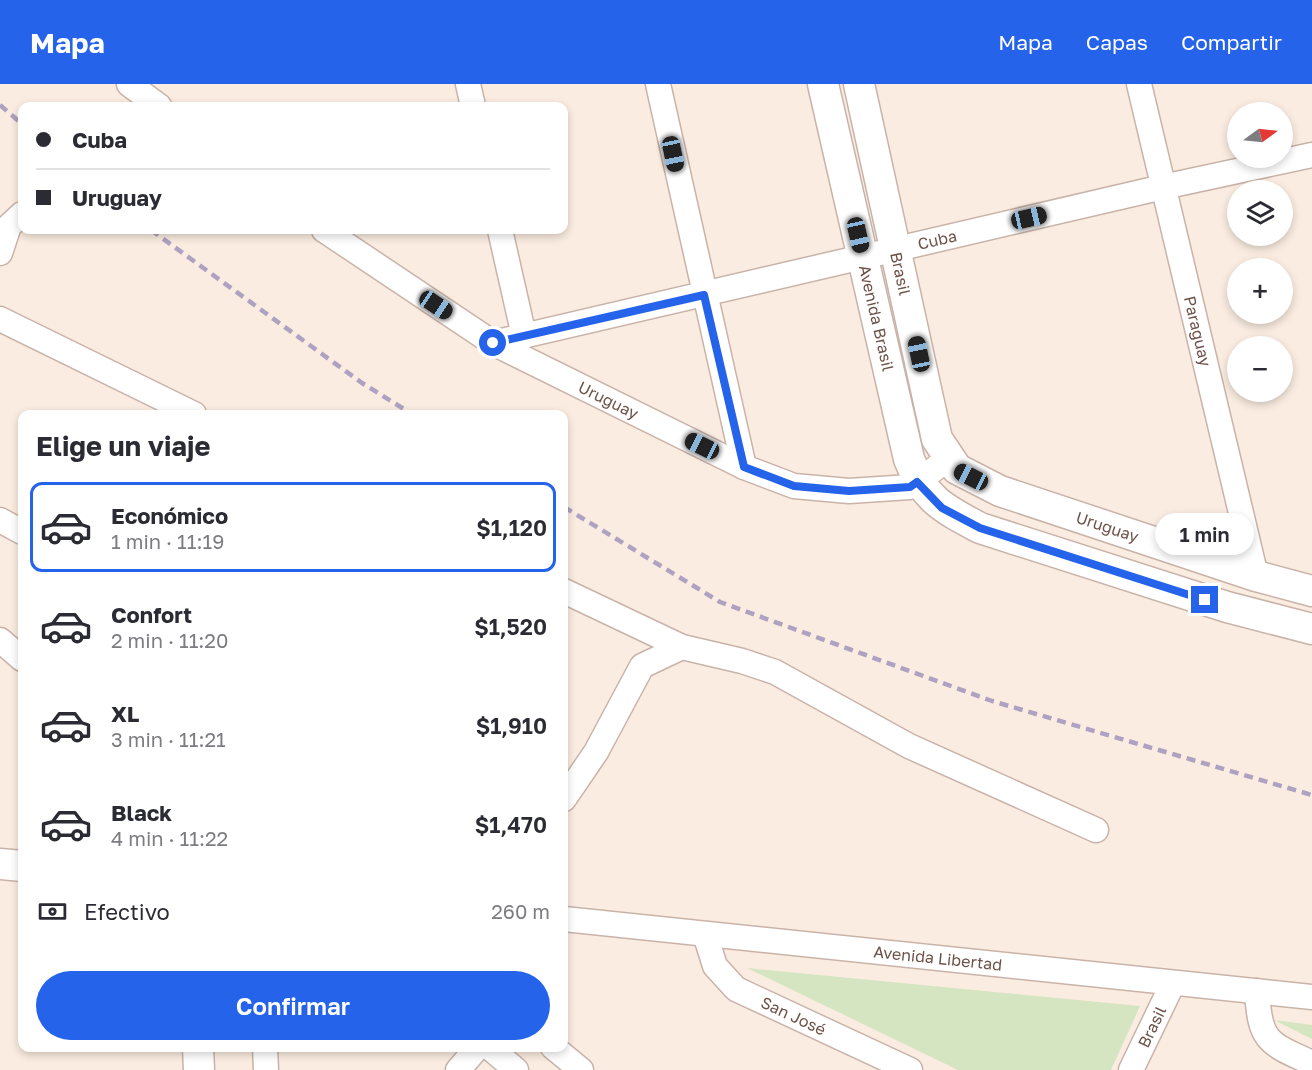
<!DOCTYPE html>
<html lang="es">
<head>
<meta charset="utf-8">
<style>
	:root { --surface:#fff; --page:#f2f2f3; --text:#2b2b33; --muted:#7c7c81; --line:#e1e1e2; --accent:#2563eb }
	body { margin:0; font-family:"Golos Text",sans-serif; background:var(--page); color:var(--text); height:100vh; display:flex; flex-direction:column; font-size:22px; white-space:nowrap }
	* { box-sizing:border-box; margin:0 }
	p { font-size:20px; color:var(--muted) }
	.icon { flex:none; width:33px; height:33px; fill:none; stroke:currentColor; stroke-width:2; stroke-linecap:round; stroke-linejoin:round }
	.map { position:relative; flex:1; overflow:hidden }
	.side { position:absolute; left:18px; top:326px; width:550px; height:642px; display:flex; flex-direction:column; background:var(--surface); border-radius:12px; box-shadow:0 3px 9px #0003 }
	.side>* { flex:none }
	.hud { position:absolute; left:18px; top:18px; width:550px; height:132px; border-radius:12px; box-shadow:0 3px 9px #0003; display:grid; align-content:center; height:132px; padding:0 18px; background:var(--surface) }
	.needle { width:39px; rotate:75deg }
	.controls { position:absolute; left:1227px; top:18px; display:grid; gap:12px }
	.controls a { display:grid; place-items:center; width:66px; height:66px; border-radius:50%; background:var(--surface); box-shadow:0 3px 9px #0003; font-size:30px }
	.end { position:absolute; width:27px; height:27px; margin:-14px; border:8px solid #2563eb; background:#fff; box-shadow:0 0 0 3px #fff }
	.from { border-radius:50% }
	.bubble { position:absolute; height:42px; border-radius:21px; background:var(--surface); box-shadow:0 3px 9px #0003; font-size:20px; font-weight:600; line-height:42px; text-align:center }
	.car { position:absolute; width:18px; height:36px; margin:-18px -9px; border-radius:8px; box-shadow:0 0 4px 2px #0007; background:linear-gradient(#222 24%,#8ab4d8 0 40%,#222 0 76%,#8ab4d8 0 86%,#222 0) }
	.hud b { display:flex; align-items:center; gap:21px; height:57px; font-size:22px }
	.hud b+b { border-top:2px solid var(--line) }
	.hud i { width:15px; height:15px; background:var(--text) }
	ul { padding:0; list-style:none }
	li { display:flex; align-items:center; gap:18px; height:90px; margin:0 12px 9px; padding:0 6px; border:3px solid transparent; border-radius:12px }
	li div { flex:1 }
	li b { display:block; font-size:22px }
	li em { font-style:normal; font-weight:600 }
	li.current { border-color:var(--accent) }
	li>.icon { width:54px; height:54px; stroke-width:1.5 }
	h2 { padding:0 18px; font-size:27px; line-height:72px }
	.pay { display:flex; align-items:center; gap:15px; height:66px; padding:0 18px; font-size:22px }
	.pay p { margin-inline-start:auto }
	.button { display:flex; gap:12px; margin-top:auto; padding:12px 18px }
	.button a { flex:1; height:69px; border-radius:36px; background:var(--accent); color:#fff; font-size:24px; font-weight:600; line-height:69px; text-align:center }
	header { display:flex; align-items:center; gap:36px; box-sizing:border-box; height:84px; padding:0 30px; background:var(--accent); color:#fff }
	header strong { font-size:28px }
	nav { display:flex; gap:33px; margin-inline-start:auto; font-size:21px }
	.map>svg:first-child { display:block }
	.green { fill:#d5e5c1 }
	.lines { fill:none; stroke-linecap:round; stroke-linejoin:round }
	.minor-casing { stroke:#c9b3a9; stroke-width:27 }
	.tertiary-casing { stroke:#c9b3a9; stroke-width:33 }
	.minor { stroke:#fff; stroke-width:24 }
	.tertiary { stroke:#fff; stroke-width:30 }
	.rail { stroke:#aea1c1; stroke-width:4.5; stroke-dasharray:9 6; stroke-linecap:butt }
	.route { stroke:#2563eb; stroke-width:8 }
	.labels { text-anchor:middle; stroke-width:4.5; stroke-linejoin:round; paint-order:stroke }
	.street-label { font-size:16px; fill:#6e524a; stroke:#fdf1e6 }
</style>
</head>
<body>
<header>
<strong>Mapa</strong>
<nav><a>Mapa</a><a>Capas</a><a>Compartir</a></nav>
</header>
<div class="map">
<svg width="1312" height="986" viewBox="0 0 1312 986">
	<rect width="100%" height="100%" fill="#faece0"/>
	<g class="green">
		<polygon points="747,884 1140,922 1111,986 958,986"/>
		<polygon points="1274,936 1312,941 1312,955"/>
	</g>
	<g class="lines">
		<defs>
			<g id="minor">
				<polyline points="129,0 159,22"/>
				<polyline points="468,0 473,22"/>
				<polyline points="658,0 744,383"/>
				<path id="s1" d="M1139 0 1256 492"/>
				<path id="s2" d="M324 146 493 259 744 383 794 402 849 407 910 403 948 375"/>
				<polyline points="500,146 524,252"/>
				<polyline points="0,169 9,142 22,130"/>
				<polyline points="0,235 194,330"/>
				<path id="s3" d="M493 259 1163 103 1312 71"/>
				<polyline points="0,436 22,448"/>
				<polyline points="564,507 682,563 742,577 775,588 909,662 1096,746"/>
				<polyline points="0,556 22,575"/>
				<polyline points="564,715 596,668 642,582 682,563"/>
				<path id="s4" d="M564 835 1312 913"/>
				<path id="s5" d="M705 850 715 882 736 905 910 986"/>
				<path d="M1257 907C1260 957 1267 959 1312 979"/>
				<polyline points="265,963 266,986"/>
				<polyline points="489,963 516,986"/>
				<polyline points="553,963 581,986"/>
				<polyline points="458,986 478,963"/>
				<path id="s6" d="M1131 986 1173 899"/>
			</g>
			<g id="tertiary">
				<path id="s7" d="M823 0 909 375C924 415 944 425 980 444L1227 523 1312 545"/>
				<path id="s8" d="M859 0 937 355 957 385 1000 407 1256 492 1312 507"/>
				<polyline points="0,780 22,782"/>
				<polyline points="198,963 199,986"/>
			</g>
		</defs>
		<use href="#minor" class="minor-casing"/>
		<use href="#tertiary" class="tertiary-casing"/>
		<use href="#minor" class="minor"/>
		<use href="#tertiary" class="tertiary"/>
		<g class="rail">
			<polyline points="0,21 22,40"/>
			<polyline points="151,146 362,299 412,330"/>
			<polyline points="564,423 720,518 992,617 1312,711"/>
		</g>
	</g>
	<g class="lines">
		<polyline class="route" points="493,259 704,211 744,383 794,402 849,407 910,403 917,398 942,424 980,444 1205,516"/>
	</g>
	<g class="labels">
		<g class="street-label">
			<text dy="6" stroke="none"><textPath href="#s3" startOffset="456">Cuba</textPath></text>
			<text dy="6" stroke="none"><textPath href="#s8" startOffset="194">Brasil</textPath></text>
			<text dy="6" stroke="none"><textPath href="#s7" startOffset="240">Avenida Brasil</textPath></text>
			<text dy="6" stroke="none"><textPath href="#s1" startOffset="254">Paraguay</textPath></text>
			<text dy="6" stroke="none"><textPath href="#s2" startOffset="332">Uruguay</textPath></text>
			<text dy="6" stroke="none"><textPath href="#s8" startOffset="561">Uruguay</textPath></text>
			<text dy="6" stroke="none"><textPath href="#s4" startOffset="376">Avenida Libertad</textPath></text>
			<text dy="6" stroke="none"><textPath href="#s5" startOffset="128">San José</textPath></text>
			<text dy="6" stroke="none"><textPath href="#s6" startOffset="48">Brasil</textPath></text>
		</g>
	</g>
</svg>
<div class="controls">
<a><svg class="needle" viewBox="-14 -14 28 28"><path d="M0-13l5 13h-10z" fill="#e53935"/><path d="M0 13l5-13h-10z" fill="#7c7c81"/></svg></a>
<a><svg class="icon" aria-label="layers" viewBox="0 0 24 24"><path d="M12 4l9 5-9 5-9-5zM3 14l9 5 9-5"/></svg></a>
<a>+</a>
<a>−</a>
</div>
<i class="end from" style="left:493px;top:259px"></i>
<i class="end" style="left:1205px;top:516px"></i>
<div class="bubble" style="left:1155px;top:429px;width:99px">1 min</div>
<i class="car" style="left:673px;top:70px;rotate:168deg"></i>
<i class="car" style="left:1029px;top:134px;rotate:77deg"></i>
<i class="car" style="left:858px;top:151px;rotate:167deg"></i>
<i class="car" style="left:436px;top:221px;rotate:124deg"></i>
<i class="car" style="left:919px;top:270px;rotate:348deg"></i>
<i class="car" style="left:702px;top:362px;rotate:296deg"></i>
<i class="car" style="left:971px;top:393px;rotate:297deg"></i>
<div class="hud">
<b><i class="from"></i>Cuba</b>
<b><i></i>Uruguay</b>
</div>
<section class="side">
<h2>Elige un viaje</h2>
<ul>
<li class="current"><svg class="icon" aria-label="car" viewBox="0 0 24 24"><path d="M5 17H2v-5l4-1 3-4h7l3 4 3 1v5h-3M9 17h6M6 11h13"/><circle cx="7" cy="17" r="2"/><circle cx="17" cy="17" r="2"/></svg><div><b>Económico</b><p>1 min · 11:19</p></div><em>$1,120</em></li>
<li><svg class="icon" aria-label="car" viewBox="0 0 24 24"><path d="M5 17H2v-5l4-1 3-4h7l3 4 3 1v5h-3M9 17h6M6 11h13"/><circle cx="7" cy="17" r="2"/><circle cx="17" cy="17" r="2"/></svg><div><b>Confort</b><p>2 min · 11:20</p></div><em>$1,520</em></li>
<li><svg class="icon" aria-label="car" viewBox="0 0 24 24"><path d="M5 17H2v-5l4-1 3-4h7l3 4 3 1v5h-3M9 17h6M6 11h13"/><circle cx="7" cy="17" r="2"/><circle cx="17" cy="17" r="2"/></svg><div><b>XL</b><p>3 min · 11:21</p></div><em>$1,910</em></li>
<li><svg class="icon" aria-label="car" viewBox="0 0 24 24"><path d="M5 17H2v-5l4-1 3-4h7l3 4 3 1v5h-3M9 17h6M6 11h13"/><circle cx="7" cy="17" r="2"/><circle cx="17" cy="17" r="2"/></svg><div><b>Black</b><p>4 min · 11:22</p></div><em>$1,470</em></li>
</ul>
<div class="pay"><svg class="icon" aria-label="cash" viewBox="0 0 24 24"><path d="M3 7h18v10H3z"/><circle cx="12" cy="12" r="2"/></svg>Efectivo<p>260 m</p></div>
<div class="button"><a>Confirmar</a></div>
</section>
</div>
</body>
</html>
